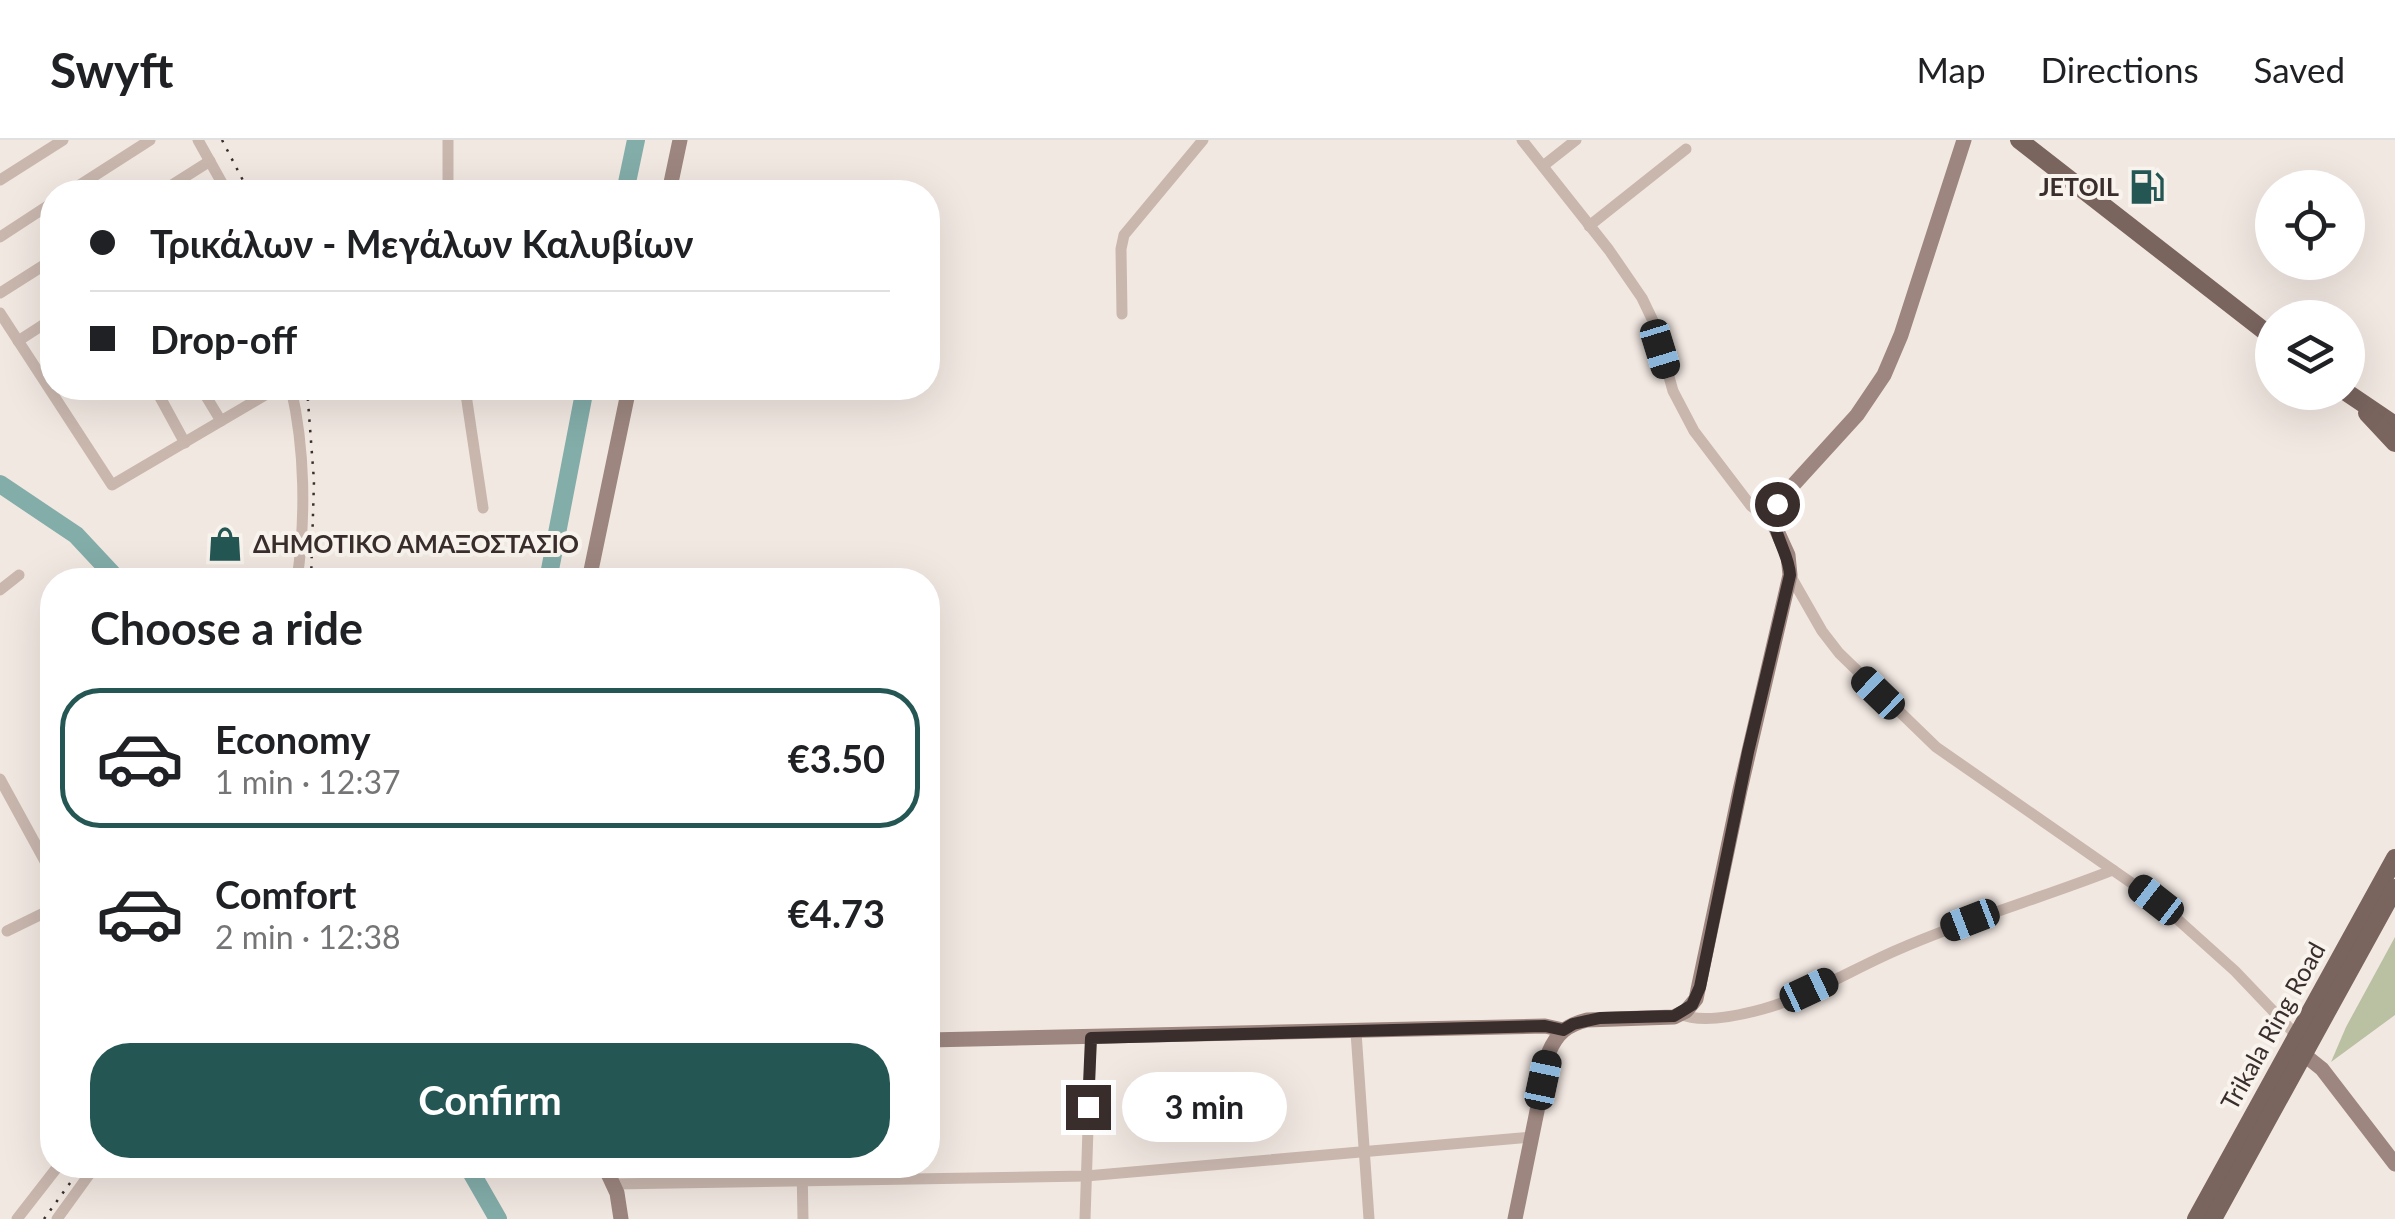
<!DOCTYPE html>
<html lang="en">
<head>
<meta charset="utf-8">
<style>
	:root { --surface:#fff; --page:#f6f6f6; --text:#202124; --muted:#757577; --line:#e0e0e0; --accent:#245754 }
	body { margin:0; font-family:Lato,sans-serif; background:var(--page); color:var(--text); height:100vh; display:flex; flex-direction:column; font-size:38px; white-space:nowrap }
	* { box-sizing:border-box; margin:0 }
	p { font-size:32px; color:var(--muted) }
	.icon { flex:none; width:55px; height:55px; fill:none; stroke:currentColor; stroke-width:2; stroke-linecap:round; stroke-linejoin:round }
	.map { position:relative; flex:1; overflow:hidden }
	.details { position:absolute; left:40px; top:428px; width:900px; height:610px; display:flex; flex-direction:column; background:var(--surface); border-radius:40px; box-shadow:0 10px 40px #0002 }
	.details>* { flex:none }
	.guide { position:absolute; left:40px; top:40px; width:900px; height:220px; border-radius:40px; box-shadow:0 10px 40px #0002; display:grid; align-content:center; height:220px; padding:0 50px; background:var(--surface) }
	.fabs { position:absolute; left:2255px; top:30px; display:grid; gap:20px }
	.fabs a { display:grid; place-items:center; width:110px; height:110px; border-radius:50%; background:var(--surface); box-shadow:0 10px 40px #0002; font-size:50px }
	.end { position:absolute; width:45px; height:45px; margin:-22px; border:12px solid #392e2c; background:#fff; box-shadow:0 0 0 5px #fff }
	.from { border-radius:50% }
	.bubble { position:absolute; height:70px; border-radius:35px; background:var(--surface); box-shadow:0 10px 40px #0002; font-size:32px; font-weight:700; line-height:70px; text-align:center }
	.car { position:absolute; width:30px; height:60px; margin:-30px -15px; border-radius:12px; box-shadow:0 0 8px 2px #0007; background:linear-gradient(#222 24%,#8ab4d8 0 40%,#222 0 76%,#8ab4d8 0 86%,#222 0) }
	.guide b { display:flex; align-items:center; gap:35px; height:95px; font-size:38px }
	.guide b+b { border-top:2px solid var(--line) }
	.guide i { width:25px; height:25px; background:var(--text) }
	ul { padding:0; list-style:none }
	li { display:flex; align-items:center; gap:30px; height:140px; margin:0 20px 15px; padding:0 30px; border:5px solid transparent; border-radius:40px }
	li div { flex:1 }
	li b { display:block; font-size:38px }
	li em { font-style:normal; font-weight:700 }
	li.selected { border-color:var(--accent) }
	li>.icon { width:90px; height:90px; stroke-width:1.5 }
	h2 { padding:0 50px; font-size:45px; line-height:120px }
	.cta { display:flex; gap:20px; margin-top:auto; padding:20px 50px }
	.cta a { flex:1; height:115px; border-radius:40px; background:var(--accent); color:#fff; font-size:40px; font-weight:700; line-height:115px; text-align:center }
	header { display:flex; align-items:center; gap:60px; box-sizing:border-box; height:140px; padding:0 50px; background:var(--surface); border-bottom:2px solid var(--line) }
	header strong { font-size:48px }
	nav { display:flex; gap:55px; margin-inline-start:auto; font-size:35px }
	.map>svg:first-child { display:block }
	.green { fill:#bac0a2 }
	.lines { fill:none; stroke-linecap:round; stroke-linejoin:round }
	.river { stroke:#83ada9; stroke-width:18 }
	.street { stroke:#c9b7ae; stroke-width:11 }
	.secondary { stroke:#9d867f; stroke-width:15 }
	.primary { stroke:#79645e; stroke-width:18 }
	.rail { stroke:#392e2c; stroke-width:2.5; stroke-dasharray:2.5 8; stroke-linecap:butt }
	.route { stroke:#392e2c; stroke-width:12 }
	.labels { text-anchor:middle; stroke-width:8; stroke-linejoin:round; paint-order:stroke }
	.poi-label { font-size:25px; font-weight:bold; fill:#392e2c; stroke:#f9f3ee; text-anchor:end }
	.street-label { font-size:25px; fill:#392e2c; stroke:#f9f3ee }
</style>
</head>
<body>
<header>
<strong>Swyft</strong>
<nav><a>Map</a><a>Directions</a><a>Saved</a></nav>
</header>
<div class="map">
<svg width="2395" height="1079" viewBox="0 0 2395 1079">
	<rect width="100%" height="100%" fill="#f2e8e2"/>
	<polygon class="green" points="2395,797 2395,875 2331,922 2346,887"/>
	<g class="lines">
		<g class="river">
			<polyline points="625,52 636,0"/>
			<polyline points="0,344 76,395 118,440"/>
			<polyline points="548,440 585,248"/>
			<polyline points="467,1025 498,1079"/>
		</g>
		<g class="street">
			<polyline points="198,0 227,52"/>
			<polyline points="1522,0 1609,110 1642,158 1654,183 1673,251 1694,291 1751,366 1773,382"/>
			<polyline points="1543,26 1576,0"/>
			<polyline points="0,40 63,0"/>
			<polyline points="69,52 150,0"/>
			<polyline points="161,52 210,21"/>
			<polyline points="448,52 448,0"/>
			<polyline points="1589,86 1686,9"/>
			<polyline points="0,97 52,63"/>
			<polyline points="0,153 52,120"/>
			<polyline points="0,173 112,345 277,248"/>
			<polyline points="1122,174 1121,109 1124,95 1203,0"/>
			<polyline points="18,201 52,179"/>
			<polyline points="155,248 185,303"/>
			<polyline points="201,248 221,281"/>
			<path d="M291 248C305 309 306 377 297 440"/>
			<polyline points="465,248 483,368"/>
			<polyline points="1790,435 1822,491 1839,513 1936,607 2156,760 2235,831 2297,896"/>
			<polyline points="0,450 19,435"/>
			<polyline points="0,639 52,734"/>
			<polyline points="7,791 52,769"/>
			<path d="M1680 874C1702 884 1741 875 1763 869 1810 856 1853 829 1897 810 1967 779 2042 758 2113 730"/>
			<polyline points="1356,892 1369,1079"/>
			<polyline points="802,1025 803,1079"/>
			<polyline points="614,1044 1086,1036 1531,997"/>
			<polyline points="17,1079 59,1025"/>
			<polyline points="57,1079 96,1025"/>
			<polyline points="1085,1079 1091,898"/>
		</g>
		<g class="secondary">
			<polyline points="669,52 680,0"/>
			<polyline points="589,440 629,248"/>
			<polyline points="928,900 1545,886 1563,890"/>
			<polyline points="2302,913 2322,929 2395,1024"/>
			<polyline points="604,1025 617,1053 621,1079"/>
			<path d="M1515 1079 1549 912C1557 893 1567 885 1587 880L1674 877 1686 871 1696 859 1740 650 1790 435 1788 415 1773 382V371L1785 354 1857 275 1884 235 1901 195 1964 0"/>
		</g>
		<g class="primary">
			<polyline points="2019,0 2272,197"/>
			<polyline points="2346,252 2395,285"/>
			<polyline points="2367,273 2395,303"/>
			<polyline points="2196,1079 2395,718"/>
			<polyline points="2213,1079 2395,748"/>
		</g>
		<g class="rail">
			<polyline points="222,0 249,52"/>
			<polyline points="307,248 314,341 311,440"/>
			<polyline points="44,1079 83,1025"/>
		</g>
	</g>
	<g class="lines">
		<path class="route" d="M1088 967 1091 898 1545 886 1563 890 1573 884 1600 878 1674 876 1692 865 1700 847 1748 612 1790 435C1789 410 1766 387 1777 364"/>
	</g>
	<defs>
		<symbol id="fuel-bare" viewBox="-9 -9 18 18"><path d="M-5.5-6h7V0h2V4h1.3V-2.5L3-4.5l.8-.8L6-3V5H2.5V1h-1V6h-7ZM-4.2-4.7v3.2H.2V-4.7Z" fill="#245754" stroke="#f9f3ee" stroke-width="2.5" paint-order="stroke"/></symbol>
		<symbol id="shop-bare" viewBox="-9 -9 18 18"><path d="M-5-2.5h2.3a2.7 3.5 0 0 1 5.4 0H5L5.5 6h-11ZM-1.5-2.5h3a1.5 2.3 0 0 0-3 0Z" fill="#245754" stroke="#f9f3ee" stroke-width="2.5" paint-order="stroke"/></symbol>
	</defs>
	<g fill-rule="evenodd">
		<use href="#fuel-bare" x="2122" y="22" width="50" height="50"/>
		<use href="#shop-bare" x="200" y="379" width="50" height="50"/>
	</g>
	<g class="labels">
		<g class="poi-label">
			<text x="2119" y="56">JETOIL</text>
			<text x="253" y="413" text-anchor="start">ΔΗΜΟΤΙΚΟ ΑΜΑΞΟΣΤΑΣΙΟ</text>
		</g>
		<g class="street-label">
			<text transform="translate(2273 886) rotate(-61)" y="9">Trikala Ring Road</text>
		</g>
	</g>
</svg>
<div class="fabs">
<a><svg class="icon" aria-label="locate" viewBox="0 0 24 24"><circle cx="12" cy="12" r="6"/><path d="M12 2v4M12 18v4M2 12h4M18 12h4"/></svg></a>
<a><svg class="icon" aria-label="layers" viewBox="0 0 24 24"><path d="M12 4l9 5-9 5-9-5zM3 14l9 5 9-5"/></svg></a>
</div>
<i class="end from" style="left:1777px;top:364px"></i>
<i class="end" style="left:1088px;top:967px"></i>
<div class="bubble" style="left:1122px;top:932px;width:165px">3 min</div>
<i class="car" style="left:1660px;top:209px;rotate:163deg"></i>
<i class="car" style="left:1878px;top:553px;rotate:314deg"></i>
<i class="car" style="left:2156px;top:760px;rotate:308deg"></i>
<i class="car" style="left:1970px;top:780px;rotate:249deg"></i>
<i class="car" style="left:1809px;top:850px;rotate:65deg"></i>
<i class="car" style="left:1543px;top:940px;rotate:12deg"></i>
<div class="guide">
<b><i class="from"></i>Τρικάλων - Μεγάλων Καλυβίων</b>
<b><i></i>Drop-off</b>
</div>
<section class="details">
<h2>Choose a ride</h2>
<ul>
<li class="selected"><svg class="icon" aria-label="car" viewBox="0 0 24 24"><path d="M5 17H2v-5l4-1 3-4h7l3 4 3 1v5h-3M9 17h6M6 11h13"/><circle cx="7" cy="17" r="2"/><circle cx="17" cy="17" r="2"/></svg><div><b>Economy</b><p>1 min · 12:37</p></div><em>€3.50</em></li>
<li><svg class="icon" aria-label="car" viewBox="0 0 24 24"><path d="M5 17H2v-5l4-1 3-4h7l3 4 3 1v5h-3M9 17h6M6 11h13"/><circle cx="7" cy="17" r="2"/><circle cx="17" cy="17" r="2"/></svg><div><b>Comfort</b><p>2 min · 12:38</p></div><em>€4.73</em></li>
</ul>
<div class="cta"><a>Confirm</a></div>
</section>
</div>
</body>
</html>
